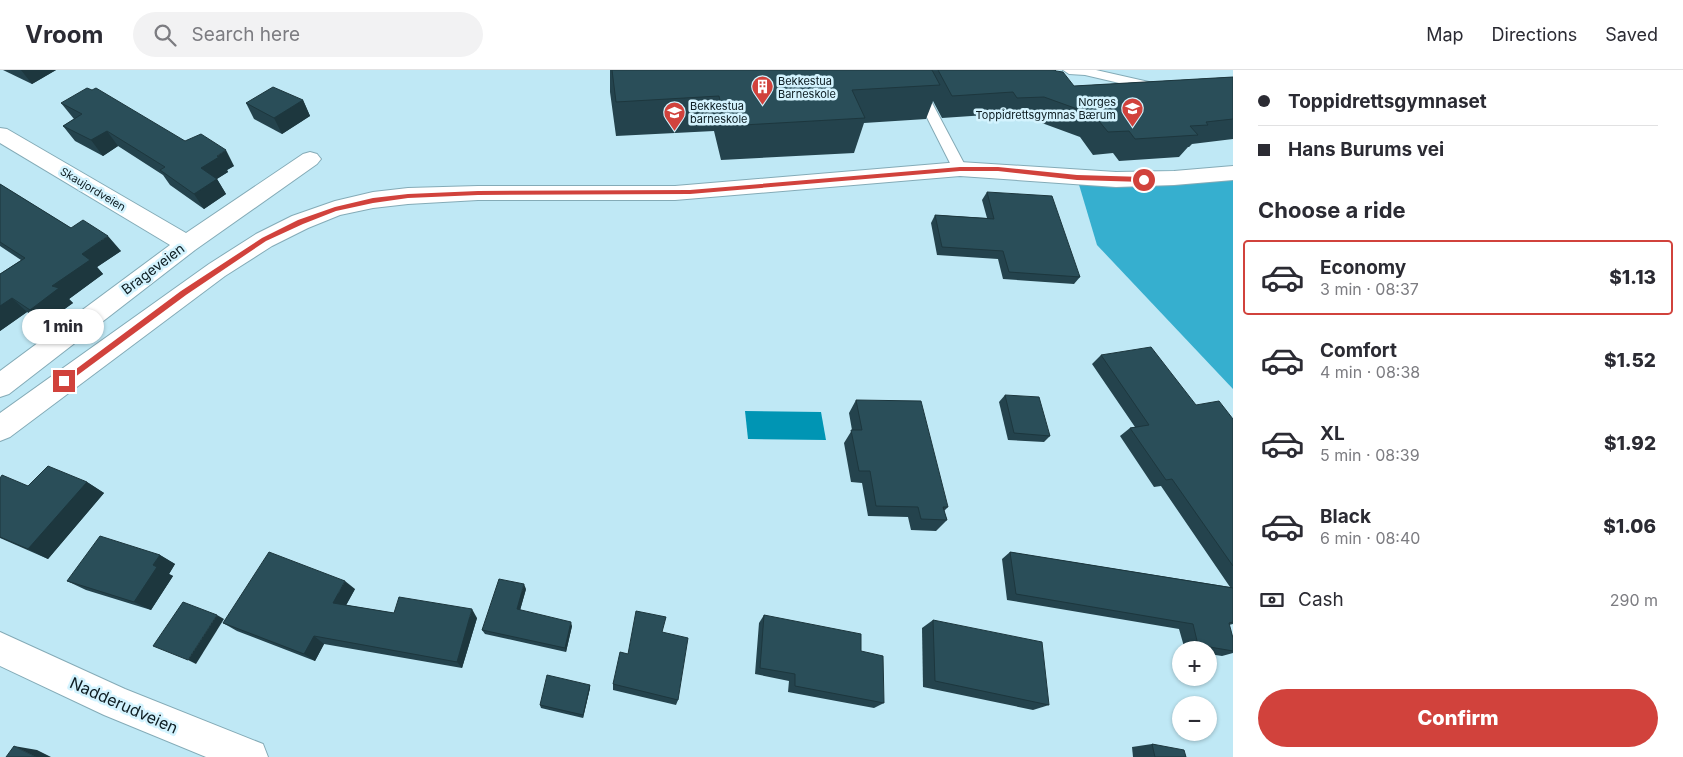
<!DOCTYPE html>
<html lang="en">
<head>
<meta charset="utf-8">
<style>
	:root { --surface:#fff; --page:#f2f2f3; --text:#2b2b33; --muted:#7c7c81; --line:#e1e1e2; --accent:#d1423c }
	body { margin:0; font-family:Inter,sans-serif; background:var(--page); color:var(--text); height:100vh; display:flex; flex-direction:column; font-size:19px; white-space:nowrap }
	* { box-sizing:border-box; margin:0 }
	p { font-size:16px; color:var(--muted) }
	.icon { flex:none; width:28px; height:28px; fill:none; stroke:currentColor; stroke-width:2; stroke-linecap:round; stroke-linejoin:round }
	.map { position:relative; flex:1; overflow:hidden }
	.side { display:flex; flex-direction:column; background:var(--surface); width:450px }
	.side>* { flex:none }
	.guide { display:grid; align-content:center; height:110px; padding:0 25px; background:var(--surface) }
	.tools { position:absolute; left:1172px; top:571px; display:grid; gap:10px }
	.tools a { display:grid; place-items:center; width:45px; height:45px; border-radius:50%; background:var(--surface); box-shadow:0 1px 4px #0004; font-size:25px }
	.end { position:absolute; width:22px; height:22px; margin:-11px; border:6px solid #d1423c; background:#fff; box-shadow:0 0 0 2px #fff }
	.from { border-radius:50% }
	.bubble { position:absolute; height:35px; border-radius:18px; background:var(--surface); box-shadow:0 1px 4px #0004; font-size:16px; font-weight:800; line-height:35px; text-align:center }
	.guide b { display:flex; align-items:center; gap:18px; height:48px; font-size:19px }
	.guide b+b { border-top:1px solid var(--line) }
	.guide i { width:12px; height:12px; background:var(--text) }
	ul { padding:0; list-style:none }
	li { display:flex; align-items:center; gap:15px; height:75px; margin:0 10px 8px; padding:0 15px; border:2px solid transparent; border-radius:5px }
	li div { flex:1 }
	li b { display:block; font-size:19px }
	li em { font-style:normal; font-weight:800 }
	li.on { border-color:var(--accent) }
	li>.icon { width:45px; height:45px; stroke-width:1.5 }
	h2 { padding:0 25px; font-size:22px; line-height:60px }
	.pay { display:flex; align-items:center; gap:12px; height:55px; padding:0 25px; font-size:19px }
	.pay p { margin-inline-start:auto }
	.primary-button { display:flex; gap:10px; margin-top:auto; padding:10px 25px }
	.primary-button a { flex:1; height:58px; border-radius:30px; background:var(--accent); color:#fff; font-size:20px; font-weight:800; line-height:58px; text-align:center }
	header { display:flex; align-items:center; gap:30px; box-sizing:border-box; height:70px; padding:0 25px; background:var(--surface); border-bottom:1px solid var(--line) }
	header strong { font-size:24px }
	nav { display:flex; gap:28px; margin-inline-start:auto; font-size:18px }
	.search { width:350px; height:45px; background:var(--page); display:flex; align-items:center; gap:12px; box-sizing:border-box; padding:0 18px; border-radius:28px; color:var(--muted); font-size:19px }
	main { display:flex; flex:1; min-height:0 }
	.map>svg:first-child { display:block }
	.forest { fill:#36afcf }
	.water { fill:#0095b4 }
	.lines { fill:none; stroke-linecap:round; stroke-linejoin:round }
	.service-casing { stroke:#84abb7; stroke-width:2 }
	.minor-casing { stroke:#84abb7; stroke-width:2 }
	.secondary-casing { stroke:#84abb7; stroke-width:2 }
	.service { fill:#fff; fill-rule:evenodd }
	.minor { fill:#fff; fill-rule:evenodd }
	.secondary { fill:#fff; fill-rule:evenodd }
	.wall { fill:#24434d }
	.shaded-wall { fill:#1d373e }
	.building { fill:#2a4e59; stroke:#1d373e }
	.route { fill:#d1423c }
	.labels { text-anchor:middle; stroke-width:5; stroke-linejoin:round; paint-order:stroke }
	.far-poi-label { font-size:11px; fill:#0c1b20; stroke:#d3f3fe; text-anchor:start }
	.far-street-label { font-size:11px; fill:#0c1b20; stroke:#d3f3fe }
	.street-label { font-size:14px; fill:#0c1b20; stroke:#d3f3fe }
	.near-street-label { font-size:16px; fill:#0c1b20; stroke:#d3f3fe }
</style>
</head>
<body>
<header>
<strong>Vroom</strong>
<div class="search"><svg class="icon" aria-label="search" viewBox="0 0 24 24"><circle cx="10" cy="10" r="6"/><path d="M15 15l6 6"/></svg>Search here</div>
<nav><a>Map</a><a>Directions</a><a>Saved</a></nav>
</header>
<main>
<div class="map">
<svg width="1233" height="687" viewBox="0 0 1233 687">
	<rect width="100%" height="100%" fill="#bfe8f5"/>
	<polygon class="forest" points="1233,102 1233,319 1097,175 1077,108"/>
	<polygon class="water" points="745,341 821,342 826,370 748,369"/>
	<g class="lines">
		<defs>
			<g id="service">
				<polygon points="909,0 924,0 920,4 920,10 967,99 965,102 955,102 953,99 908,10"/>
				<polygon points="1063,0 1096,0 1149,12 1151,15 1145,19 1085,5 1069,4"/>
			</g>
			<g id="minor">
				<polygon points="0,58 7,59 186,163 303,84 310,82 317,84 321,89 317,94 195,180 9,324 0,327 0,301 170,175 0,73"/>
				<polygon points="960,92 1116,102 1174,101 1233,96 1233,110 1174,115 1116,117 960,106 675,130 478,130 408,134 373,138 340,145 308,158 272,176 225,206 10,367 0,371 0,343 209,194 256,164 292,146 335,131 373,122 408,118 478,116 675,116"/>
			</g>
			<polygon id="secondary" points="0,562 125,619 263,674 268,687 206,687 104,645 0,596"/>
		</defs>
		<use href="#service" class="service-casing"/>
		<use href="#minor" class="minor-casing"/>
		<use href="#secondary" class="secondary-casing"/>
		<use href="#service" class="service"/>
		<use href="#minor" class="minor"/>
		<use href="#secondary" class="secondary"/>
	</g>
	<g class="wall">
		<polygon points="3,0 56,0 32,14"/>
		<polygon points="610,0 1055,0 1074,16 1233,7 1233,69 1192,74 1189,77 1188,77 1179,87 1119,91 1113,83 1093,85 1080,67 1031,49 1005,51 1001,44 942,48 933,31 926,49 864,53 854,83 721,90 714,61 616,66 610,22"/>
		<polygon points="303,30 310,46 282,64 254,49 246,33"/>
		<polygon points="61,33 185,71 234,96 227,100 228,102 217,109 226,124 204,139 170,115 163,105 118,76 103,86 75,71 63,56 74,49"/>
		<polygon points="0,114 71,158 121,181 97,197 103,204 69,229 73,233 45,253 27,242 0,261 0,204 21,190 0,176"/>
		<polygon points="987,122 1080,207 1074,214 1003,209 998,189 937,185 931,153 935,145 987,148 982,130"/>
		<polygon points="1101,285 1196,335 1233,349 1233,554 1229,555 1233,568 1233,583 1222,586 1209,584 1209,580 1185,580 1179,559 1007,530 1002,489 1010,482 1230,517 1161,416 1154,417 1120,366 1130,358 1135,357 1092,294"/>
		<polygon points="1005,325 1050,366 1044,372 1008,370 999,332"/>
		<polygon points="856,330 948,437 944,441 947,450 936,461 911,460 908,447 868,446 862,413 851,412 844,373 852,360 849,343"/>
		<polygon points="0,408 28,416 87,412 104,423 48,489 0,468"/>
		<polygon points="160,485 175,494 169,504 173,506 151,540 86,520 67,511"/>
		<polygon points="355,519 346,535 394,543 477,548 462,598 324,574 315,591 237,561 223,553"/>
		<polygon points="526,519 520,540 572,556 566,582 485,564 482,560"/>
		<polygon points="764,545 861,581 884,633 874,638 788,622 789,611 755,604 759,553"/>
		<polygon points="933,550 1049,635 1033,640 923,617 922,558"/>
		<polygon points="662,562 678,630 676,635 613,620 613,614 628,584"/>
		<polygon points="590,615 590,618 583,648 541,638 540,635"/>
		<polygon points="1152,674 1186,687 1133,687 1132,677"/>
	</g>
	<g class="shaded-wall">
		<polygon points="21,0 56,0 32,14"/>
		<polygon points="303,30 310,46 282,64 274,48"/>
		<polygon points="107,61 118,76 103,86 91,70"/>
		<polygon points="226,80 234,96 227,100 228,102 210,113 201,98 217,86"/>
		<polygon points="217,109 226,124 204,139 194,124"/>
		<polygon points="108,166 121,181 97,197 103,204 69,229 73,233 45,253 30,240 82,184"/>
		<polygon points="12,228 27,242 0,261 0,236"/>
		<polygon points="87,412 104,423 48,489 28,479"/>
		<polygon points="160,485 175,494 169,504 173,506 151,540 134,532 153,495"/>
		<polygon points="345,511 355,519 343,541 333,533"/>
		<polygon points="524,514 526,519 519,544 517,539"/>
		<polygon points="472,539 477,548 462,598 457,592"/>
		<polygon points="217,545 224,549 196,594 188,590"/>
		<polygon points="571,552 572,556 566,582 565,578"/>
		<polygon points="314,566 324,574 315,591 304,584"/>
		<polygon points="590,615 590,618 583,648 583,645"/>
		<polygon points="14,676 37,680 51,687 36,687"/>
	</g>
	<g class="building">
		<polygon points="612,0 932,0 940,15 852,20 865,48 726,56 719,26 616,32"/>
		<polygon points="938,0 1055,0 1056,1 1063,2 1074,16 1233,7 1233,49 1206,52 1208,55 1190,56 1198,65 1135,69 1129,61 1108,62 1094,45 1044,27 1017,28 1013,22 952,26"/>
		<polygon points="273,17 303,30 274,48 246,33"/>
		<polygon points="87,18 92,20 96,18 185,71 201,64 226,80 217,86 219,87 201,98 217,109 194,124 160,100 165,97 107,61 91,70 63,56 82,44 61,33"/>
		<polygon points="0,114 71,158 83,150 108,166 82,184 90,190 52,216 59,218 30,240 12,228 0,236 0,204 25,188 0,172"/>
		<polygon points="987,122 1052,126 1080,207 1009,202 1003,181 942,177 935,145 994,149"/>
		<polygon points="1151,277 1196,335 1219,331 1233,349 1233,496 1172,409 1166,410 1130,358 1149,355 1101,285"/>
		<polygon points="1005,325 1039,327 1050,366 1014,363"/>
		<polygon points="856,330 921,331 948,437 943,437 947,450 921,449 918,437 876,436 870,401 859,401 851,360 862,360"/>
		<polygon points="48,396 87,412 28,479 0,467 0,408 2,405 28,416"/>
		<polygon points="100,466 160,485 153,495 157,497 134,532 67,511"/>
		<polygon points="269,482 345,511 333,533 394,543 399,527 472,539 457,592 314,566 304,584 223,553"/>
		<polygon points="1010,482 1233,518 1233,552 1229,553 1233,568 1233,581 1198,575 1193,554 1016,524"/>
		<polygon points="499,509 524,514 517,539 571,552 565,578 482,560"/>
		<polygon points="183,532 217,545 188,590 153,576"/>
		<polygon points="636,541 666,547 662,562 688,568 678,630 613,614 620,582 628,584"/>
		<polygon points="764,545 861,564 861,581 883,586 884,633 795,616 795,604 760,598"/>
		<polygon points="933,550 1042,572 1049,635 935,611"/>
		<polygon points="547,605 590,615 583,645 540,635"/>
		<polygon points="1152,674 1184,680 1186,687 1155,687"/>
		<polygon points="14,676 36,687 6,687"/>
	</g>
	<polygon class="route" points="960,97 998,97 1077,105 1144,107 1147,110 1144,112 1077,110 998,101 960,101 690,124 478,125 408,128 373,133 336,141 303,154 266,171 186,225 67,313 64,314 60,311 181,221 262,168 298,150 335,137 373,128 408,124 478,121 690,120"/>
	<defs>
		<symbol id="building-pin" viewBox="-11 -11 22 30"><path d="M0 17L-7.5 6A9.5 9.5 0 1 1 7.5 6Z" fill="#d1423c" stroke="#d3f3fe"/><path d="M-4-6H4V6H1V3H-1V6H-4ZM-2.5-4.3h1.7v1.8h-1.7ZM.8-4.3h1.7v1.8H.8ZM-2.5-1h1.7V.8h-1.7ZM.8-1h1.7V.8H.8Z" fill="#fff"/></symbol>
		<symbol id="school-pin" viewBox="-11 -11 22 30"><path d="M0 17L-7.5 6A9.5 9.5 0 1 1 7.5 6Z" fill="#d1423c" stroke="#d3f3fe"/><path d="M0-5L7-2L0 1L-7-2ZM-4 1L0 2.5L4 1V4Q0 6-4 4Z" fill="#fff"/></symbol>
	</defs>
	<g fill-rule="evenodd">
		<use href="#building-pin" x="750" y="4" width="25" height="34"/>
		<use href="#school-pin" x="1120" y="26" width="25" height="34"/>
		<use href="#school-pin" x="662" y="30" width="25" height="34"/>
	</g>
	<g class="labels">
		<g class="far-poi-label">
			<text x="778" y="15">Bekkestua<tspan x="778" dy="13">Barneskole</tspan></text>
			<text x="1116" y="36" text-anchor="end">Norges<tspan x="1116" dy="13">Toppidrettsgymnas Bærum</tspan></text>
			<text x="690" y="40">Bekkestua<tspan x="690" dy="13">barneskole</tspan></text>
		</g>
		<g class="far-street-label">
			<text transform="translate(93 119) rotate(31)" y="4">Skaujordveien</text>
		</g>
		<g class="street-label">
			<text transform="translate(153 199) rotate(-37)" y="5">Brageveien</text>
		</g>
		<g class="near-street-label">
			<text transform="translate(124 635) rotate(24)" y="6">Nadderudveien</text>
		</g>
	</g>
</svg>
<div class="tools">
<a>+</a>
<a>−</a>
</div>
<i class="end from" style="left:1144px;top:110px"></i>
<i class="end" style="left:64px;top:311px"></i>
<div class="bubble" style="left:22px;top:239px;width:82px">1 min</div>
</div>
<section class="side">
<div class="guide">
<b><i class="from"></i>Toppidrettsgymnaset</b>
<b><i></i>Hans Burums vei</b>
</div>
<h2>Choose a ride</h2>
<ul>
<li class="on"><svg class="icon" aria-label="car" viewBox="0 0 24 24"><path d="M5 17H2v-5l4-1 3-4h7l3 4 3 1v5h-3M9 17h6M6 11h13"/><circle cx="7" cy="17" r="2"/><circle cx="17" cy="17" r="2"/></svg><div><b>Economy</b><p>3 min · 08:37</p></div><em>$1.13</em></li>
<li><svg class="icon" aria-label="car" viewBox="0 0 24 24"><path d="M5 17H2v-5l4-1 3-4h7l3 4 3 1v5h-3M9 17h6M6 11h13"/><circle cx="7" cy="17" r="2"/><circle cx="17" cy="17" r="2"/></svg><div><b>Comfort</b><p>4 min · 08:38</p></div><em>$1.52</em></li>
<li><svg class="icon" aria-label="car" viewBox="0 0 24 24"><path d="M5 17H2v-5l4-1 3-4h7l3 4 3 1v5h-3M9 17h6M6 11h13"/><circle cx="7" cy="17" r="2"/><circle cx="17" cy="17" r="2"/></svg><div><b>XL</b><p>5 min · 08:39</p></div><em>$1.92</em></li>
<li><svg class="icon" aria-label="car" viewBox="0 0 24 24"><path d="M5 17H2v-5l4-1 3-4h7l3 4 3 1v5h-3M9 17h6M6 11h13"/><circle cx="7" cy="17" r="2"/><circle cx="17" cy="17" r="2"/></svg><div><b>Black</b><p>6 min · 08:40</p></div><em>$1.06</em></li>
</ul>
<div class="pay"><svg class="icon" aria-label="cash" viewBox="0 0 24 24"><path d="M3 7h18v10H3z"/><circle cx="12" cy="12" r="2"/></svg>Cash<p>290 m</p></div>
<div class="primary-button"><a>Confirm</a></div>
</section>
</main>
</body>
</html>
